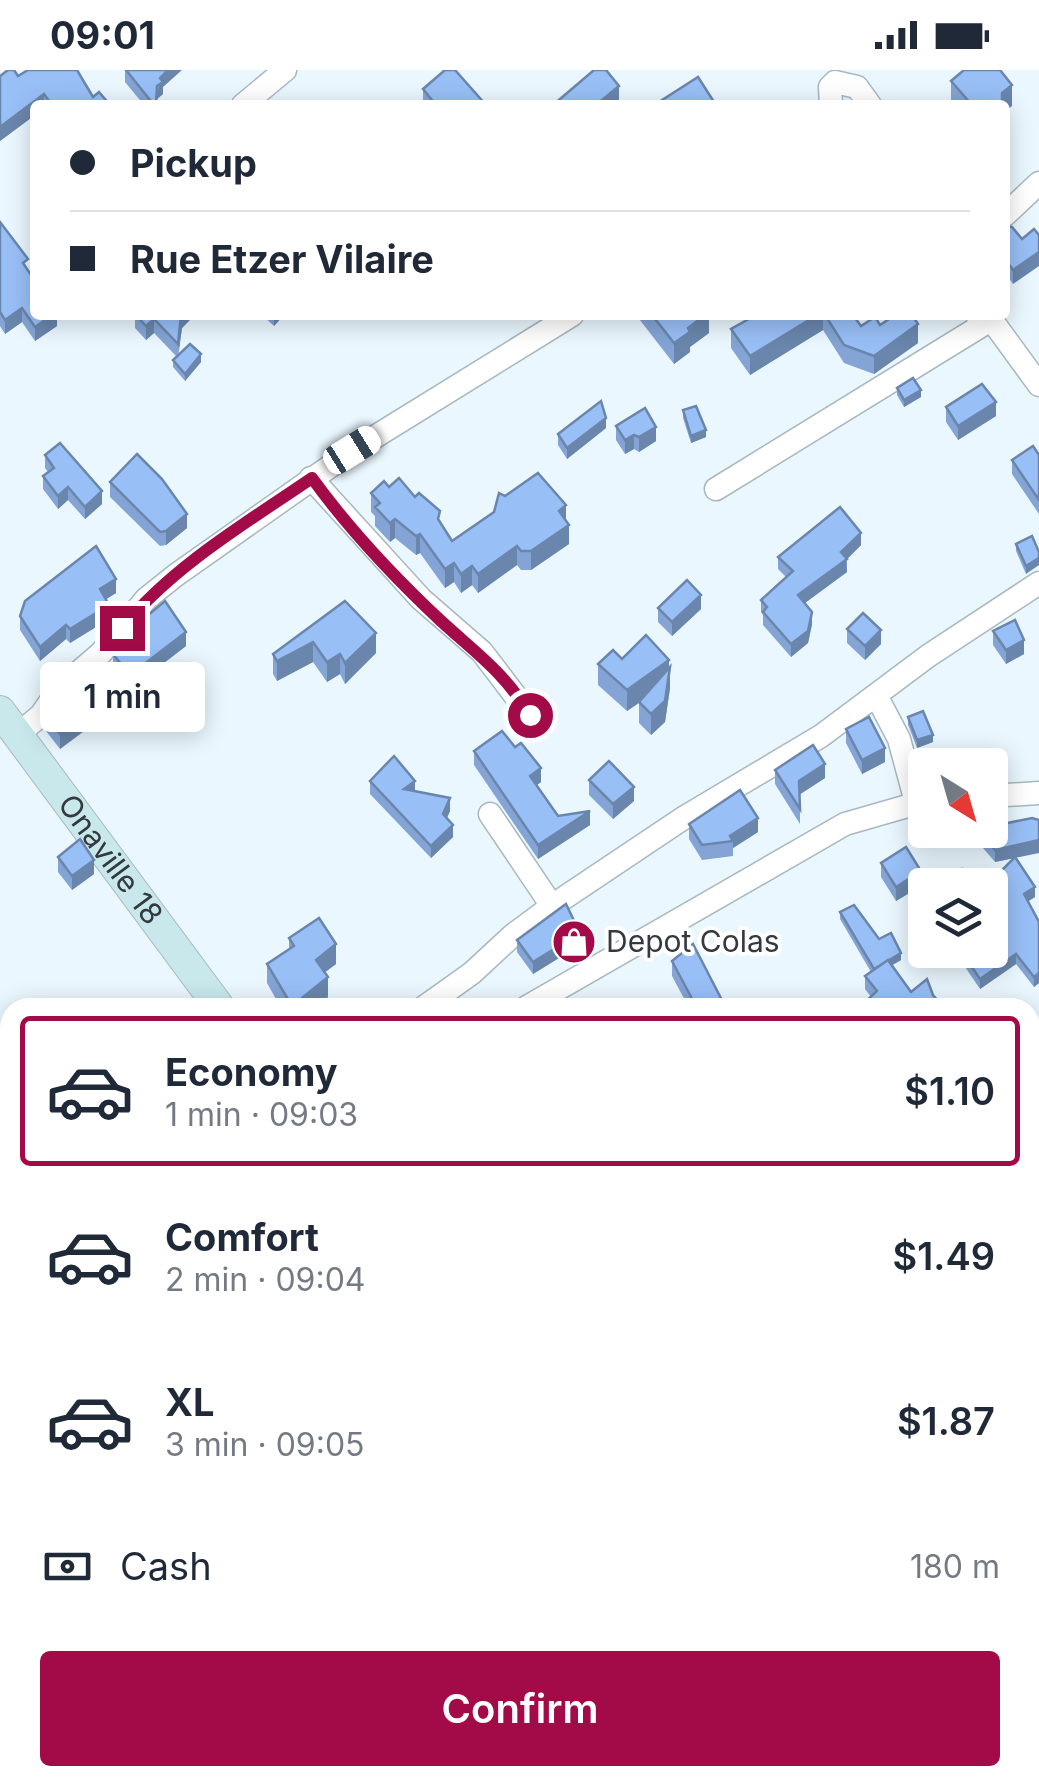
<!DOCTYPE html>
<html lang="en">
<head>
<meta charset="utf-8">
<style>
	:root { --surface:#fff; --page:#f6f6f7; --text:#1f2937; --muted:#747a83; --line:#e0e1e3; --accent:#a30b48 }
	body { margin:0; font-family:Inter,sans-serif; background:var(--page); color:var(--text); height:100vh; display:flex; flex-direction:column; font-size:38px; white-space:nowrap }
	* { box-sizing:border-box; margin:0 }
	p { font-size:32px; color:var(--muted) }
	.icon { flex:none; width:55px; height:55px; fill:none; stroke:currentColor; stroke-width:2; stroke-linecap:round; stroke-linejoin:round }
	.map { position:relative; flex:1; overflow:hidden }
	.panel { position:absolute; left:0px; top:928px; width:1040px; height:788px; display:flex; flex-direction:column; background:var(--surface); border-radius:30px 30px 0 0; box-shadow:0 5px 25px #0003 }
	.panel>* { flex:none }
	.hud { position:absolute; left:30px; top:30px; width:980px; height:220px; border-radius:10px; box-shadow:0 5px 25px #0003; display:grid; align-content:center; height:220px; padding:0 40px; background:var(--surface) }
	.needle { width:65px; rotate:143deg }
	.buttons { position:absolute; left:908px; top:678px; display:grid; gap:20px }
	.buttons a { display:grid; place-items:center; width:100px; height:100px; border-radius:10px; background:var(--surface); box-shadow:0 5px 25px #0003; font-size:50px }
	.end { position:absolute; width:45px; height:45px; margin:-22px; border:12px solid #a30b48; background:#fff; box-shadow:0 0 0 5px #fff }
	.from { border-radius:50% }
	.bubble { position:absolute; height:70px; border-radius:10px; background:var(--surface); box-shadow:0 5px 25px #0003; font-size:32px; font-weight:600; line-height:70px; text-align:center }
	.car { position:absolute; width:30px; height:60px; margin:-30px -15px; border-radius:12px; box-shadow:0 0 8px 2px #0007; background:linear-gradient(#fff 24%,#345 0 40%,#fff 0 76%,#345 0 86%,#fff 0) }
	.hud b { display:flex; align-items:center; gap:35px; height:95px; font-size:38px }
	.hud b+b { border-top:2px solid var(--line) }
	.hud i { width:25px; height:25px; background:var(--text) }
	ul { padding:18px 0 0; list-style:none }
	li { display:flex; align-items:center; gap:30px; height:150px; margin:0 20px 15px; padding:0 20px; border:5px solid transparent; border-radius:10px }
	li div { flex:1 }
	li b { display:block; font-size:38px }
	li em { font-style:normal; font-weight:600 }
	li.selected { border-color:var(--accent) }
	li>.icon { width:90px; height:90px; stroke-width:1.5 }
	.pay { display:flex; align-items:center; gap:25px; height:110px; padding:0 40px; font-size:38px }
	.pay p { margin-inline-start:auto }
	.button { display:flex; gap:20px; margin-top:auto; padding:20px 40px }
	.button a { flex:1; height:115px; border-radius:10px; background:var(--accent); color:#fff; font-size:40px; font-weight:600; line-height:115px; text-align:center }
	.status { display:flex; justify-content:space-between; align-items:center; height:70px; padding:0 50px; background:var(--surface); direction:ltr }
	.status svg { height:28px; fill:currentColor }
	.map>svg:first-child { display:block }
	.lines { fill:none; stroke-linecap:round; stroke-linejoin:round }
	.street-casing { stroke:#a8b8c0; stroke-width:25 }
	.secondary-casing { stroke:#a8b8c0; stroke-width:32 }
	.street { stroke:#fff; stroke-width:22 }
	.secondary { stroke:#c8e8eb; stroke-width:30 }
	.wall { fill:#83a4d4 }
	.shaded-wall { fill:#6a86ac }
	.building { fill:#98bff6; stroke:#6a86ac; stroke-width:2.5 }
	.route { stroke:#a30b48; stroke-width:12 }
	.labels { text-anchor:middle; stroke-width:8; stroke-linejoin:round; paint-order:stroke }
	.street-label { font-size:30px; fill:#33393d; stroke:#fff }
	.poi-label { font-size:30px; fill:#33393d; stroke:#fff; text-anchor:start }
</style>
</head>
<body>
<div class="status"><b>09:01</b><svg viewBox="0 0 49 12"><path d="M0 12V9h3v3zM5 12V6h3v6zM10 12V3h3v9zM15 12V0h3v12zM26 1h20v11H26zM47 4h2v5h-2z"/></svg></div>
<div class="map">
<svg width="1039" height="1713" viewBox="0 0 1039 1713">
	<rect width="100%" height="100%" fill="#eaf7fe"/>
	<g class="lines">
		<defs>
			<g id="street">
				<polyline points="243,35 285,0"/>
				<polyline points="831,35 830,17 835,12 857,17 870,35"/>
				<polyline points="1005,145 1039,113"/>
				<polyline points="988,245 1039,315"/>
				<polyline points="311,408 421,529 482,582 530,645"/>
				<polyline points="716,419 989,251 977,245"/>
				<polyline points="877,627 899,669 916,732"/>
				<polyline points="17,665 41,645 59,619 101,583 146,529 176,505 352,381 572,245"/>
				<polyline points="990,726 1039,723"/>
				<polyline points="490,744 552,836"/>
				<polyline points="423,938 472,903 513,865 552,836 685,747 821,666 928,586 1039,513"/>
				<polyline points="525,938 845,754 925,731"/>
				<polyline points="1030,1037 1039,1026"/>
				<polyline points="1030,1208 1039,1223"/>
				<polyline points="0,1377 10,1392"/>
				<polyline points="1030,1610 1039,1622"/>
				<polyline points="0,1689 10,1700"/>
				<polyline points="155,1713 166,1705"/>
			</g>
			<g id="secondary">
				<path id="s1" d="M0 641 220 938"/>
				<polyline points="0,1179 10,1173"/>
				<polyline points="695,1705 701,1713"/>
			</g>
		</defs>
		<use href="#street" class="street-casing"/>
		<use href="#secondary" class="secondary-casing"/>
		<use href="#street" class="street"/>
		<use href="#secondary" class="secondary"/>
	</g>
	<g class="wall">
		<polygon points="125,0 163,17 163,24 157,29 157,35 144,35 125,12"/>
		<polygon points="0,6 18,6 93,27 110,35 35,35 35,45 0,71"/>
		<polygon points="951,11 1012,36 953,35 951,32"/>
		<polygon points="423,19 486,35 426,35 423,32"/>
		<polygon points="0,152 28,200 57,245 57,256 35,271 22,252 5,264 0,256"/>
		<polygon points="1005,156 1022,169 1013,214 1005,203"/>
		<polygon points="130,245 194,245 182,258 178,285 201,292 185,311 173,297 173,290 177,287 154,263 146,270 135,258 135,249"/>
		<polygon points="262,245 284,245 274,256"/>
		<polygon points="636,245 709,245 709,263 690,277 690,282 674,294"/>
		<polygon points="756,245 853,245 861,256 880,255 918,273 874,304 844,293 823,260 750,305 731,278 731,259"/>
		<polygon points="897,318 921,327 904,337 897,325"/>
		<polygon points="946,337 996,346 958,370 946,352"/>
		<polygon points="683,340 706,367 691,373 683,348"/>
		<polygon points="616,356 656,371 639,382 634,379 625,384 616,370"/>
		<polygon points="606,358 567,389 558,375 558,364"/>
		<polygon points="45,385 102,434 85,449 68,430 58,439 43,419 43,406 48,402 45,398"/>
		<polygon points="1039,385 1039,444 1012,404 1012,390"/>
		<polygon points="110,412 187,458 166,475 160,476 110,427"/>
		<polygon points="389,417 440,452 452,471 566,451 569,474 531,500 521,500 517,495 478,523 472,515 461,523 454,512 445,518 420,483 416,485 395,468 390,472 375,456 375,446 371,442 371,423"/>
		<polygon points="1032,466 1026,504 1016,481 1016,474"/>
		<polygon points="861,475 847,489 847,502 805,533 812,554 808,573 791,587 763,555 763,545 761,542 761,530 786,507 778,499 778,487"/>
		<polygon points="116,523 106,529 109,549 70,573 66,569 40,591 20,560 20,546"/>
		<polygon points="345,531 376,583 345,614 340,604 327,612 313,592 277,611 273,604 273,584"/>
		<polygon points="658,538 701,539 672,566 658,552"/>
		<polygon points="847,559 881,574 865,590 847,573"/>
		<polygon points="993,561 1024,584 1006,594 993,575"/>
		<polygon points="123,566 186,576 130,619 113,598 113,584 123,575"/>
		<polygon points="622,589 669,599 670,618 665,652 651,665 639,653 639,633 627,641 598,615 598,594"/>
		<polygon points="46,646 84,661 60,679 46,661"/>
		<polygon points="908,647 933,672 917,678 908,655"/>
		<polygon points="846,659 885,692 862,704 846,673"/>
		<polygon points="474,681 541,712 537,715 558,746 590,755 538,789 474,695"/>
		<polygon points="775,700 825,708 800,724 800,754 775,714"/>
		<polygon points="589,710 634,731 613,749 589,725"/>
		<polygon points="370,711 415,721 450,741 447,748 453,767 431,788 370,724"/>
		<polygon points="689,754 758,762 733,778 733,786 702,790 689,769"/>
		<polygon points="983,766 1016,788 1035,827 1028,831 1039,852 1039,913 1034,917 1016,894 980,919 961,891 961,881 990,880 1014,788 995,792 983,778"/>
		<polygon points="58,787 94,804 72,820 58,802"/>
		<polygon points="881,793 921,816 896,831 881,807"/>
		<polygon points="840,842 879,869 901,890 892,895 911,922 933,925 871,927 865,919 865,906 871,902 840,849"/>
		<polygon points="289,868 336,894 325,902 328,927 314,938 281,938 267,913 267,894 289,880"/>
		<polygon points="517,870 580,875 533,904 517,882"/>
		<polygon points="672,891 726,938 689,938 672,906"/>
		<polygon points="0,1016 9,1028 10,1028 10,1099 6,1094 0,1098"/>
		<polygon points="10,1232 10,1255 7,1251 7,1234"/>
		<polygon points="1039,1355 1039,1376 1036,1371 1036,1357"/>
		<polygon points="1034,1490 1033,1564 1030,1559 1030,1494"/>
		<polygon points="0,1536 10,1546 10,1593 6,1587 0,1591"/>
		<polygon points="779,1705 824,1705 812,1713 784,1713"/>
	</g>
	<g class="shaded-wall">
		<polygon points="168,0 182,0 163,17 163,24 157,29 156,35 160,8"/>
		<polygon points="1012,15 1012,36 1005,42 1005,35 1002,35 1002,23"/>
		<polygon points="619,16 619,33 617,35 596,35"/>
		<polygon points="44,24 44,35 35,35 35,45 0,71 0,57"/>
		<polygon points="1039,182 1039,196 1013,214 1013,200"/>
		<polygon points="22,238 22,252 5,264 5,250"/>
		<polygon points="52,245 57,245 57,256 35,271 35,257"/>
		<polygon points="181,245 194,246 182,258 178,288"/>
		<polygon points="274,245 284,245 274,256"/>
		<polygon points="705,245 709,245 709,263 690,277 690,282 674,294 674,273"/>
		<polygon points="817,245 823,245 823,260 750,305 750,286"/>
		<polygon points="154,249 154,263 146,270 146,256"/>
		<polygon points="918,254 918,273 874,304 874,286"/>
		<polygon points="201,284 201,292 185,311 185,304"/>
		<polygon points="921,320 921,327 904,337 904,330"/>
		<polygon points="996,332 996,346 958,370 958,356"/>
		<polygon points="606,348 606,358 567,389 567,378"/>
		<polygon points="656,357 656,371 639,382 639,367"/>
		<polygon points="706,360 706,367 691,373 691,366"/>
		<polygon points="634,365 634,379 625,384 625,370"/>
		<polygon points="68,417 68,430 58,439 58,426"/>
		<polygon points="102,421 102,434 85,449 85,437"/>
		<polygon points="566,435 566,454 559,441"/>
		<polygon points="187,444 187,458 166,475 166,461"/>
		<polygon points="395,449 395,468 390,472 390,453"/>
		<polygon points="569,455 569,474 531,500 531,481"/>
		<polygon points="861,463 861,475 846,490 847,502 798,538 798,525"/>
		<polygon points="420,464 420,483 416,485 416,466"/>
		<polygon points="517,476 517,495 478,523 478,504"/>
		<polygon points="1039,488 1039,495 1026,504 1026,496"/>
		<polygon points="454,493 454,512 445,518 445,499"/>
		<polygon points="472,496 472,515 461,523 461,504"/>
		<polygon points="116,509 116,523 100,533 100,519"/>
		<polygon points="701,525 701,539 672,566 672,552"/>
		<polygon points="109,535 109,549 70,573 70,559"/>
		<polygon points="812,542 812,554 808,573 791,587 791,574"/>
		<polygon points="66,555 66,569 40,591 40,577"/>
		<polygon points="881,560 881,574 865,590 865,576"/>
		<polygon points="186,562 186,576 130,619 130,605"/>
		<polygon points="376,563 376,583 345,614 345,593"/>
		<polygon points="1024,570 1024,584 1006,594 1006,580"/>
		<polygon points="313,572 313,592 277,611 277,591"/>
		<polygon points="340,584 340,604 327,612 327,592"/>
		<polygon points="669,590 669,608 670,597 670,618 665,652 651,665 651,644 668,612 627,641 627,620"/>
		<polygon points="84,646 84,661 60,679 60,664"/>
		<polygon points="933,665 933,672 917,678 917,670"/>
		<polygon points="885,678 885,692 862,704 862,690"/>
		<polygon points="825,694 825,708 799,725 799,711"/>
		<polygon points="541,698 541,712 530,720 530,706"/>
		<polygon points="415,711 415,724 404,719"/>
		<polygon points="634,717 634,731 613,749 613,734"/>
		<polygon points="450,728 450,741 443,756 443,744"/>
		<polygon points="590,741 590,755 538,789 538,775"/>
		<polygon points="758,748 758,762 733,778 733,771 730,766"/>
		<polygon points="453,755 453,767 431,788 431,776"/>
		<polygon points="1039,770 1039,783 995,792 995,780"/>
		<polygon points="94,790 94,804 72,820 72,806"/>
		<polygon points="921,801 921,816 896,831 896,817"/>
		<polygon points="1035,817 1035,827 1024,834 1024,824"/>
		<polygon points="580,863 580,875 533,904 533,892"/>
		<polygon points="336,874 336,894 316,909 316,890"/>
		<polygon points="901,883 901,890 874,906 874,899"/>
		<polygon points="1016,884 1016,894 980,919 980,909"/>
		<polygon points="1039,903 1039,913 1034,917 1034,907"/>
		<polygon points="328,907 328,927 314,938 292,938"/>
		<polygon points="6,1073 6,1094 0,1098 0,1077"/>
		<polygon points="1036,1235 1036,1250 1030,1254 1030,1240"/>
		<polygon points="1038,1313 1038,1321 1030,1326 1030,1319"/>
		<polygon points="1039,1539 1039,1560 1033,1564 1033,1543"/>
		<polygon points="6,1573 6,1587 0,1591 0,1577"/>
		<polygon points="1039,1661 1039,1674 1030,1680 1030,1667"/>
		<polygon points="803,1705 824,1705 812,1713 792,1713"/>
	</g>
	<g class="building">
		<polygon points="8,0 14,0 18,6 28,0 77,0 93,27 99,22 110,35 52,35 44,24 0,57 0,6"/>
		<polygon points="126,0 168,0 160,8 163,12 157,16 156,35 154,35"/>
		<polygon points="445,0 455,0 486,35 436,35 423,19"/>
		<polygon points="594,0 606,0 619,16 596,35 553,35"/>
		<polygon points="964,0 1000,0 1012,15 1002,23 1002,35 972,35 951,11"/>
		<polygon points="698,7 716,35 656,35 656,34"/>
		<polygon points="0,152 28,189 23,193 35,211 35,245 52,245 35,257 22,238 5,250 0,242"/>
		<polygon points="1005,156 1012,157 1022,169 1034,159 1039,165 1039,182 1013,200 1005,189"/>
		<polygon points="136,245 181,245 178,274 154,249 146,256"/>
		<polygon points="652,245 705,245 688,258 690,262 674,273"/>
		<polygon points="756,245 817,245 750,286 731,259"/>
		<polygon points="825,245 853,245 861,256 875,247 880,255 895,245 912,245 918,254 874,286 844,275"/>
		<polygon points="190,274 201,284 185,304 173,290"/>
		<polygon points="913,308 921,320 904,330 897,318"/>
		<polygon points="982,314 996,332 958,356 946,337"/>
		<polygon points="601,331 606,348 567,378 558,364"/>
		<polygon points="696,336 706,360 691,366 683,340"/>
		<polygon points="645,338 656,357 639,367 634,365 625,370 616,356"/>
		<polygon points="60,373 102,421 85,437 68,417 58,426 43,406 54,398 45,385"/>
		<polygon points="1033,376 1039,385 1039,430 1012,390"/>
		<polygon points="137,384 162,409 187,444 166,461 160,462 110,412"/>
		<polygon points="538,403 566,435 559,441 569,455 531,481 521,481 517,476 478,504 472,496 461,504 454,493 445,499 420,464 416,466 395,449 390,453 375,437 380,433 371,423 384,411 389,417 399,408 415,427 419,423 440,441 438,449 452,471 494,442 499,423 505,426"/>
		<polygon points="840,437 861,463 841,482 847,489 798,525 812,542 808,561 791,574 763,542 767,537 761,530 793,501 778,487"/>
		<polygon points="1032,466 1039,482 1039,488 1026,496 1016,474"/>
		<polygon points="96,476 116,509 100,519 109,535 70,559 66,555 40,577 20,546 25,531"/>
		<polygon points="687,510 701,525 672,552 658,538"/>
		<polygon points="165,531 186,562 130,605 113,584 127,572 123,566"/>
		<polygon points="345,531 376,563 345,593 340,584 327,592 313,572 277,591 273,584"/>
		<polygon points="863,543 881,560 865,576 847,559"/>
		<polygon points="1015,550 1024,570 1006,580 993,561"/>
		<polygon points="646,565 669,590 627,620 598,594 613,580 622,589"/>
		<polygon points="670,597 665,631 651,644 639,632"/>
		<polygon points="69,628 84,646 60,664 46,646"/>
		<polygon points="923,641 933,665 917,670 908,647"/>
		<polygon points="869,647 885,678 862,690 846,659"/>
		<polygon points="502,661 515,677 521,673 541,698 530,706 558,746 590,741 538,775 474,681"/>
		<polygon points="813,675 825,694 799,711 800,739 775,700"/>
		<polygon points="394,686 415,711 404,719 450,728 443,744 453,755 431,776 370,711"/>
		<polygon points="609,691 634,717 613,734 589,710"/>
		<polygon points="740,720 758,748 730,766 733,771 702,775 689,754"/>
		<polygon points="1032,748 1039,750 1039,770 995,780 983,766 998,755"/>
		<polygon points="80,769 94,790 72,806 58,787"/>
		<polygon points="906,777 921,801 896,817 881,793"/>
		<polygon points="1015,787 1035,817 1024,824 1039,852 1039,903 1034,907 1016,884 980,909 961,881 962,880 990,880 990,838 996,806"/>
		<polygon points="962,799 972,815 936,815"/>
		<polygon points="566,834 580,863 533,892 517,870"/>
		<polygon points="854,835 879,869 891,863 901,883 874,899 840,842"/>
		<polygon points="319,848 336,874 316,890 328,907 292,936 267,894 294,876 289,868"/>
		<polygon points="693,874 726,938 697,938 672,891"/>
		<polygon points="888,890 911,922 927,909 933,925 944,938 859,938 877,921 865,906"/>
		<polygon points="0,1016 9,1028 10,1028 10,1078 6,1073 0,1077"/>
		<polygon points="1039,1131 1039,1151 1035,1154 1030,1151 1030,1137"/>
		<polygon points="1030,1228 1036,1235 1030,1240"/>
		<polygon points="1030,1302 1038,1313 1030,1319"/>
		<polygon points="1034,1490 1039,1496 1039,1539 1033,1543 1030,1538 1030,1494"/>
		<polygon points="0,1536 7,1540 10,1546 10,1579 6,1573 0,1577"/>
		<polygon points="1030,1622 1039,1634 1039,1661 1030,1667"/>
		<polygon points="0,1698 20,1712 0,1713"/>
		<polygon points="788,1705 803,1705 792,1712"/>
		<polygon points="854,1705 876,1705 878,1707 871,1713 854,1713 850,1709"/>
	</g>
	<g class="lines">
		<path class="route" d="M122 558C173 496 246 453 312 408 349 459 395 508 441 551 477 584 504 602 530 645"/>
	</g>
	<defs>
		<symbol id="shop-disc" viewBox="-11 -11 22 22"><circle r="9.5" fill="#a30b48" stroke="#fff"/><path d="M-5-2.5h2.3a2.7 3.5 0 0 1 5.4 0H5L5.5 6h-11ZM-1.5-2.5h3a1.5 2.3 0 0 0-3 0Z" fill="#fff"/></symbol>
	</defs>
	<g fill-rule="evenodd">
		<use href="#shop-disc" x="549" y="847" width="50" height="50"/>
	</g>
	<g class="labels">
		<g class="street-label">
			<text dy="10" stroke="none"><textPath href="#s1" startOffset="185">Onaville 18</textPath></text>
		</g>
		<g class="poi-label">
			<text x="606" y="882">Depot Colas</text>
		</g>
	</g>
</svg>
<div class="buttons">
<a><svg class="needle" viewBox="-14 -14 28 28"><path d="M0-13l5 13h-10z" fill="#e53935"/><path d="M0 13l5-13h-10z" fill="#747a83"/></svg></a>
<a><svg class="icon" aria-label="layers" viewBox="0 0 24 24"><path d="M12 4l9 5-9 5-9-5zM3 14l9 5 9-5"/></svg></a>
</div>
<i class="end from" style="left:530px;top:645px"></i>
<i class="end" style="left:122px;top:558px"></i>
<div class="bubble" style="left:40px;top:592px;width:165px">1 min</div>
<i class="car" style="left:352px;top:380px;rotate:58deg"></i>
<div class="hud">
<b><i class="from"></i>Pickup</b>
<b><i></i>Rue Etzer Vilaire</b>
</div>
<section class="panel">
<ul>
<li class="selected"><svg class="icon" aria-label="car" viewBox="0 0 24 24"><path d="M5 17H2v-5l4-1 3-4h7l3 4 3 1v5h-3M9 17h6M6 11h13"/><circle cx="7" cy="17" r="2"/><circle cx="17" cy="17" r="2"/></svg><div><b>Economy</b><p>1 min · 09:03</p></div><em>$1.10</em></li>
<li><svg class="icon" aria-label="car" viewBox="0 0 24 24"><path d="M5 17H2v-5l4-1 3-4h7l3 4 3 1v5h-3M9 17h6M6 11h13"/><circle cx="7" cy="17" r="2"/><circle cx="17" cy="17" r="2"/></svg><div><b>Comfort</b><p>2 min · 09:04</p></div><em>$1.49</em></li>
<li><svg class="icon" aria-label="car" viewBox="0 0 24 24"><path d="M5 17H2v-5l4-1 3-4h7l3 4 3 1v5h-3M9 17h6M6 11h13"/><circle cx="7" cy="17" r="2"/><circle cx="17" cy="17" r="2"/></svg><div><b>XL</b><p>3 min · 09:05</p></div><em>$1.87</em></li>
</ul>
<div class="pay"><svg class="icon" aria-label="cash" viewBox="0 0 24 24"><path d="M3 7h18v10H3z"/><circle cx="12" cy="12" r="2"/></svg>Cash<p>180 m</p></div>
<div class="button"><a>Confirm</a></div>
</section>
</div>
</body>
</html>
